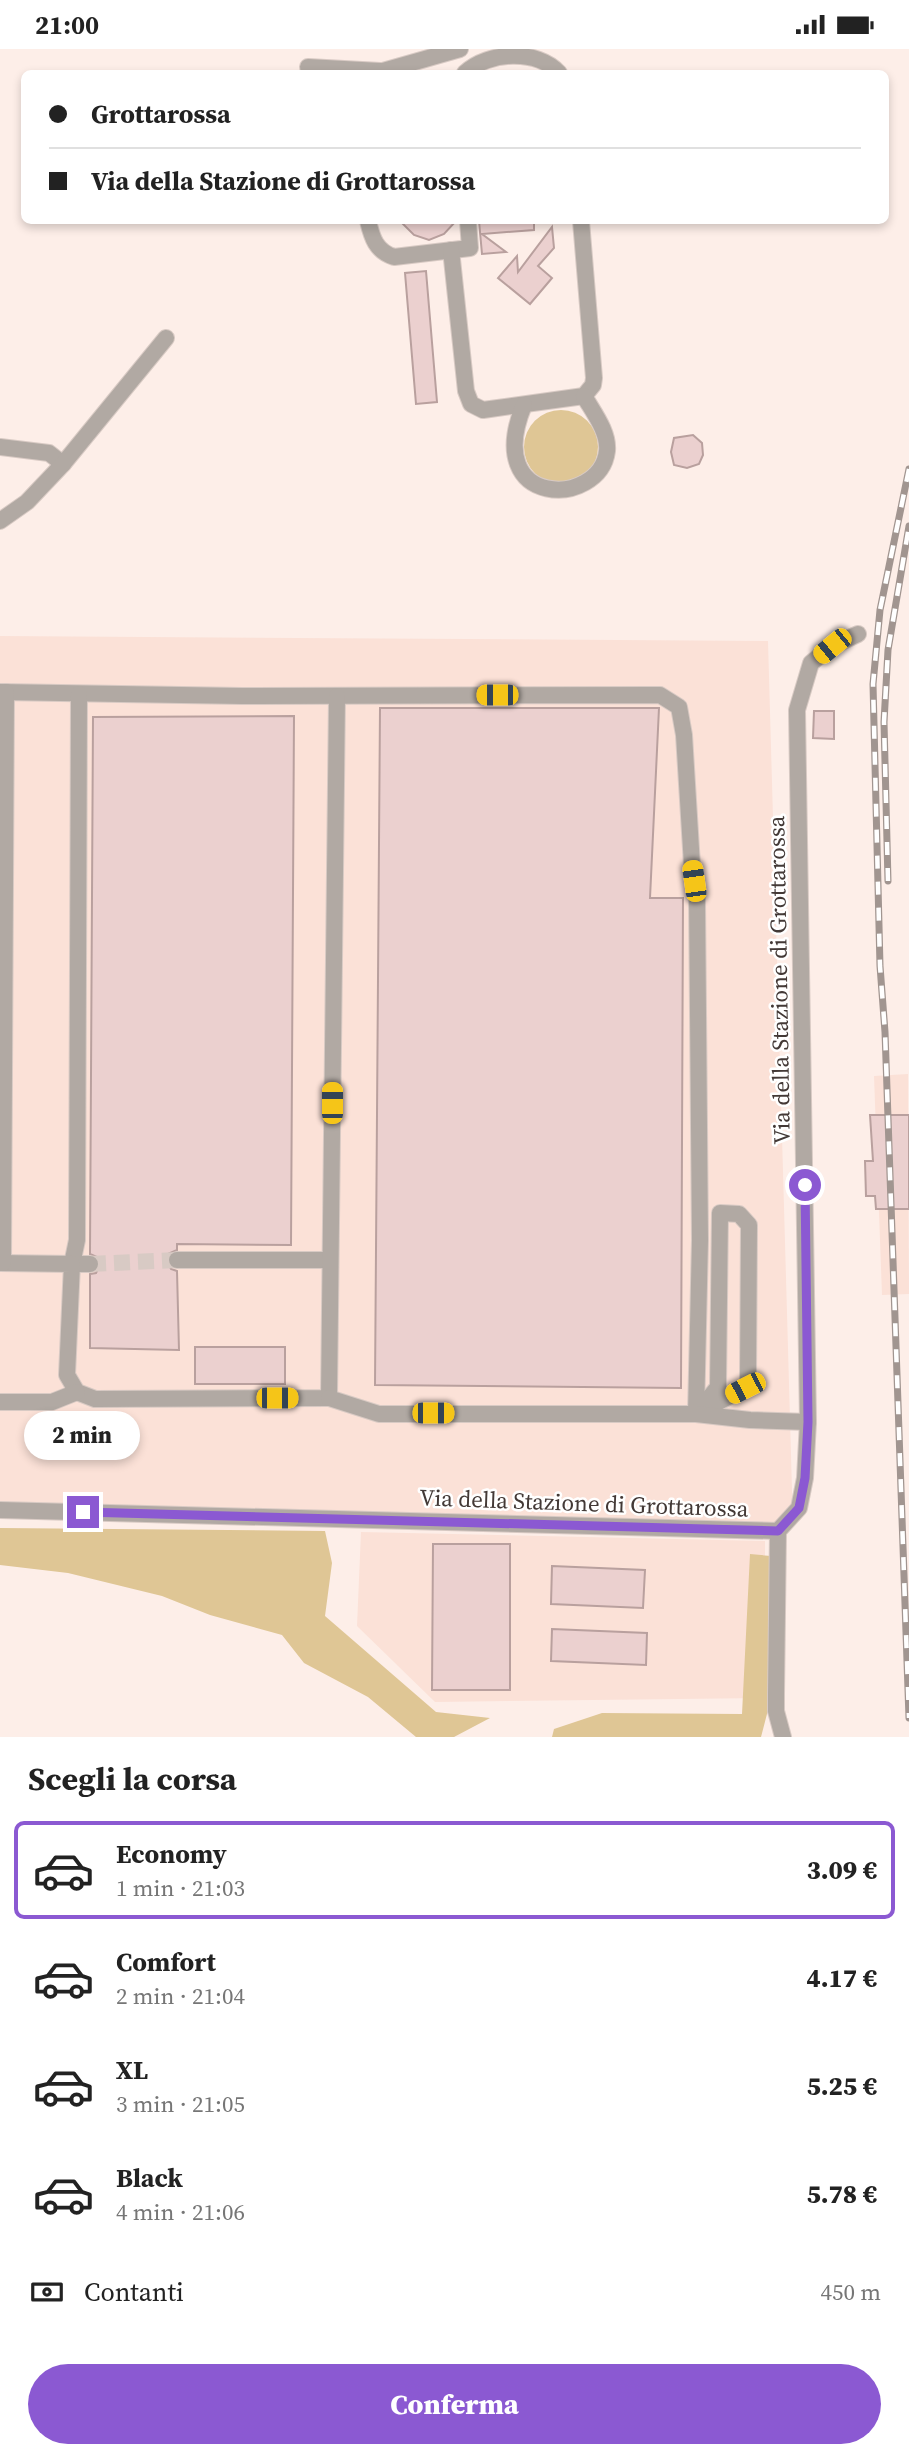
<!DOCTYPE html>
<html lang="it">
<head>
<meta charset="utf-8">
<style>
	:root { --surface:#fff; --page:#f6f6f6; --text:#222; --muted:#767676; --line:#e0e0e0; --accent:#8b59d2 }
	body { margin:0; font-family:"Source Serif 4",serif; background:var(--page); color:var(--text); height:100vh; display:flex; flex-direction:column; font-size:26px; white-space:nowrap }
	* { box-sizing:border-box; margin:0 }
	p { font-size:23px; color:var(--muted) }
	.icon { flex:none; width:38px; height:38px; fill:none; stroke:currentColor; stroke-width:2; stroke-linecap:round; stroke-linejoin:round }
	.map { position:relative; height:1688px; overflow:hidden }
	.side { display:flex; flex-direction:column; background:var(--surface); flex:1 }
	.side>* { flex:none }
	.guide { position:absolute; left:21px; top:21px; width:868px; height:154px; border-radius:10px; box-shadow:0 4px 10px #0003; display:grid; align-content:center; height:154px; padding:0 28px; background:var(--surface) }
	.end { position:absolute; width:32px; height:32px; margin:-16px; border:9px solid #8b59d2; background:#fff; box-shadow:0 0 0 4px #fff }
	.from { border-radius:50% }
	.bubble { position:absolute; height:49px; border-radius:24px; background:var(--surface); box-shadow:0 4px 10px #0003; font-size:23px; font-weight:800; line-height:49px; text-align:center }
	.car { position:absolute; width:21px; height:42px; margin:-21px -10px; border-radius:9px; box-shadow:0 0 5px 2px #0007; background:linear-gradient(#f5c518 24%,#345 0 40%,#f5c518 0 76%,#345 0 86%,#f5c518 0) }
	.guide b { display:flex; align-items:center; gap:24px; height:66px; font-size:26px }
	.guide b+b { border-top:2px solid var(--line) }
	.guide i { width:18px; height:18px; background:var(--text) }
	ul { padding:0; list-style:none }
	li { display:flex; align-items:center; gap:21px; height:98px; margin:0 14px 10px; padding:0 14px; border:4px solid transparent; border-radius:10px }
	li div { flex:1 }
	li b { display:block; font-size:26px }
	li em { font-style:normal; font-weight:800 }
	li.current { border-color:var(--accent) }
	li>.icon { width:63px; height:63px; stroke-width:1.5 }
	h2 { padding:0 28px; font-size:32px; line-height:84px }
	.pay { display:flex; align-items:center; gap:18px; height:77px; padding:0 28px; font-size:26px }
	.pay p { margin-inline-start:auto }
	.button { display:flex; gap:14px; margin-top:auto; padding:14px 28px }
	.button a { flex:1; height:80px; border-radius:42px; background:var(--accent); color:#fff; font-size:28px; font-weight:800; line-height:80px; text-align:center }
	.status { display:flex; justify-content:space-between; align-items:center; height:49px; padding:0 35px; background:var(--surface); direction:ltr }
	.status svg { height:19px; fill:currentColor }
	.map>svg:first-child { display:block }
	.built { fill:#fbe1d7 }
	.green { fill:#dfc695 }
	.building { fill:#ebd0cf; stroke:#b9a09e; stroke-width:2 }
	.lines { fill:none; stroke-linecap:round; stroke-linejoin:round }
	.minor-tunnel { stroke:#d8cac4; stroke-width:16; stroke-dasharray:16 8; stroke-linecap:butt }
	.minor-casing { stroke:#d8cac4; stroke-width:18 }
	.minor { stroke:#b1a9a3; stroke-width:16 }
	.rail-casing { stroke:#a19590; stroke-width:7 }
	.rail { stroke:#fff; stroke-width:4.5; stroke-dasharray:13; stroke-linecap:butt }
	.route { stroke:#8b59d2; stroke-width:9 }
	.labels { text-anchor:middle; stroke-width:5; stroke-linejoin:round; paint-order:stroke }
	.street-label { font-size:23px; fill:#433936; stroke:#fff }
</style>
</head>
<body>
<div class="status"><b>21:00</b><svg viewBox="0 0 49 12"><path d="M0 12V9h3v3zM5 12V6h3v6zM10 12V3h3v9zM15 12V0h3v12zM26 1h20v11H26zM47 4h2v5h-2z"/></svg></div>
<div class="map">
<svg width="909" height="1688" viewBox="0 0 909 1688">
	<rect width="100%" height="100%" fill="#fdeee8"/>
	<g class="built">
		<polygon points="0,587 768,592 793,1476 0,1460"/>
		<polygon points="908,1025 909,1245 882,1246 874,1027"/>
		<polygon points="361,1483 765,1492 765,1649 435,1653 357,1577"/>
	</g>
	<g class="green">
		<circle cx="561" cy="398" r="37"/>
		<polygon points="0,1479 325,1482 332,1514 325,1567 436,1663 490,1669 454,1688 416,1688 368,1648 304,1614 282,1586 210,1566 162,1547 68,1524 0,1516"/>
		<polygon points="750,1505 771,1507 768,1661 761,1688 552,1688 554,1680 602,1664 742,1665"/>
	</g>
	<g class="building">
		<polygon points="400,172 456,172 444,185 429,191 414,186"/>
		<polygon points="479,172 534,172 534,181 482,185 506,203 482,205"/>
		<polygon points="552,178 554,199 538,217 552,229 530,255 498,229 517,207 518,223"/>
		<polygon points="426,222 437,353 416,355 405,224"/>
		<polygon points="693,386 702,394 703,406 699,415 687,419 674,416 671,403 674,389"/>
		<polygon points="380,659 659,659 650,849 683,849 681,1339 375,1336"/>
		<polygon points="814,662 834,662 834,690 813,689"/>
		<polygon points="294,667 291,1196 177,1195 177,1201 168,1205 167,1212 171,1220 177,1222 179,1301 90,1299 90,1225 96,1224 100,1216 99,1209 90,1205 93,668"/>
		<polygon points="870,1066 909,1066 909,1160 876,1160 875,1147 866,1147 865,1112 873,1112"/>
		<rect x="195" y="1298" width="90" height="37"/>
		<polygon points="433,1495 510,1495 510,1641 432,1641"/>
		<polygon points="552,1517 645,1521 643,1559 551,1555"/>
		<polygon points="552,1580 647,1584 646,1616 551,1612"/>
	</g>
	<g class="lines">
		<polyline class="minor-tunnel" points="90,1215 177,1211"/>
		<defs>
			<g id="minor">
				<polyline points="308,18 380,22"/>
				<polyline points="376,24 460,0"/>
				<path d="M465 24C489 2 537 0 559 24"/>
				<path d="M368 172C372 189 376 202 394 208L470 199 468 172"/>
				<polyline points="451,201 466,342 471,355 483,361 584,347 593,336 594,329 581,172"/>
				<path d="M524 356C481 460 600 459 607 402 609 383 593 363 584 347"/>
				<polyline points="0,398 49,404 63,415"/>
				<polyline points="0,472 27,453 63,415 166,289"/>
				<polyline points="0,643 242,647 660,646 679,658 684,686 692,816 697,849 700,1191 696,1365"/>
				<polyline points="79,645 77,1191 72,1215 90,1215"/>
				<polygon points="720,1164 739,1165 749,1176 748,1331 745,1339 696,1365 718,1338"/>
				<polyline points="177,1211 330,1211"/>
				<polyline points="0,1214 72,1215 67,1326 77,1343 95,1350 329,1349 337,647"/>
				<polyline points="3,1214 6,643"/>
				<polyline points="329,1349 379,1365 696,1365 750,1371 808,1373"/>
				<polyline points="0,1353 52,1353 77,1343"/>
				<polyline points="0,1461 778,1482 799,1459 805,1429 808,1373 797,661 811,614 832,597 858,585"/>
				<polyline points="778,1482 776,1645 776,1662 783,1688"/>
			</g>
		</defs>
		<use href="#minor" class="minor-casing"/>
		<use href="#minor" class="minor"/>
		<defs>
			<g id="rail">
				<polyline points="909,420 880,561 873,635 880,917 885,983 909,1669"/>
				<polyline points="888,832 884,673 888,601 909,477"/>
			</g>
		</defs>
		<use href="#rail" class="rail-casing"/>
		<use href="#rail" class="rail"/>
	</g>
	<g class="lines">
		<polyline class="route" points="83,1463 778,1482 799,1459 805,1429 808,1373 805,1136"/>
	</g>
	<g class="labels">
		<g class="street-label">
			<text transform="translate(779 931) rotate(-91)" y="8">Via della Stazione di Grottarossa</text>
			<text transform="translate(584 1454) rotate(2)" y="8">Via della Stazione di Grottarossa</text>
		</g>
	</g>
</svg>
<i class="end from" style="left:805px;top:1136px"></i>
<i class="end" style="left:83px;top:1463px"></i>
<div class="bubble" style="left:24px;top:1362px;width:116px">2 min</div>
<i class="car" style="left:832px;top:597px;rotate:231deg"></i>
<i class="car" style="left:497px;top:646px;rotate:270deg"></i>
<i class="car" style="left:694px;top:832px;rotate:352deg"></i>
<i class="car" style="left:332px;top:1054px;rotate:0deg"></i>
<i class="car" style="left:745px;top:1339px;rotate:243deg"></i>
<i class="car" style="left:277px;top:1349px;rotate:90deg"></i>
<i class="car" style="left:433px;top:1364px;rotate:90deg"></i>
<div class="guide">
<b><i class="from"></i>Grottarossa</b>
<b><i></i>Via della Stazione di Grottarossa</b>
</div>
</div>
<section class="side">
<h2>Scegli la corsa</h2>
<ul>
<li class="current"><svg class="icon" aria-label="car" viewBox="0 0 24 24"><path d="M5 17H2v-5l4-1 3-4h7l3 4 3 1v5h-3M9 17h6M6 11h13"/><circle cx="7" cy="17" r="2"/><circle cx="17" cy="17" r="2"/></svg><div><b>Economy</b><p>1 min · 21:03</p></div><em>3.09 €</em></li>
<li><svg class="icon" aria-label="car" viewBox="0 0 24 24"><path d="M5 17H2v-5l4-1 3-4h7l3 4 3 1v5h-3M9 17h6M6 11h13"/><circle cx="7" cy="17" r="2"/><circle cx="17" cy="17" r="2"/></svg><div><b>Comfort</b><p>2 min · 21:04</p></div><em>4.17 €</em></li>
<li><svg class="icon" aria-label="car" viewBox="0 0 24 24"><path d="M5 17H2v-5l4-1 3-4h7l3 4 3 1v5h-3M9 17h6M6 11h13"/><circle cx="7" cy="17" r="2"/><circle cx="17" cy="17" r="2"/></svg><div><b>XL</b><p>3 min · 21:05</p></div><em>5.25 €</em></li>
<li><svg class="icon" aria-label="car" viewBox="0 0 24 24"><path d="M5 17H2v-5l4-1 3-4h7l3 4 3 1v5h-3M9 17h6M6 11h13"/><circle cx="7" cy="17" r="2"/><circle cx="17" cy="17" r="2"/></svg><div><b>Black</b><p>4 min · 21:06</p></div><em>5.78 €</em></li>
</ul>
<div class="pay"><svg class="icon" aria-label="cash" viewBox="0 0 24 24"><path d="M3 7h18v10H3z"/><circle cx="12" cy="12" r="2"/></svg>Contanti<p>450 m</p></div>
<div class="button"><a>Conferma</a></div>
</section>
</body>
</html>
